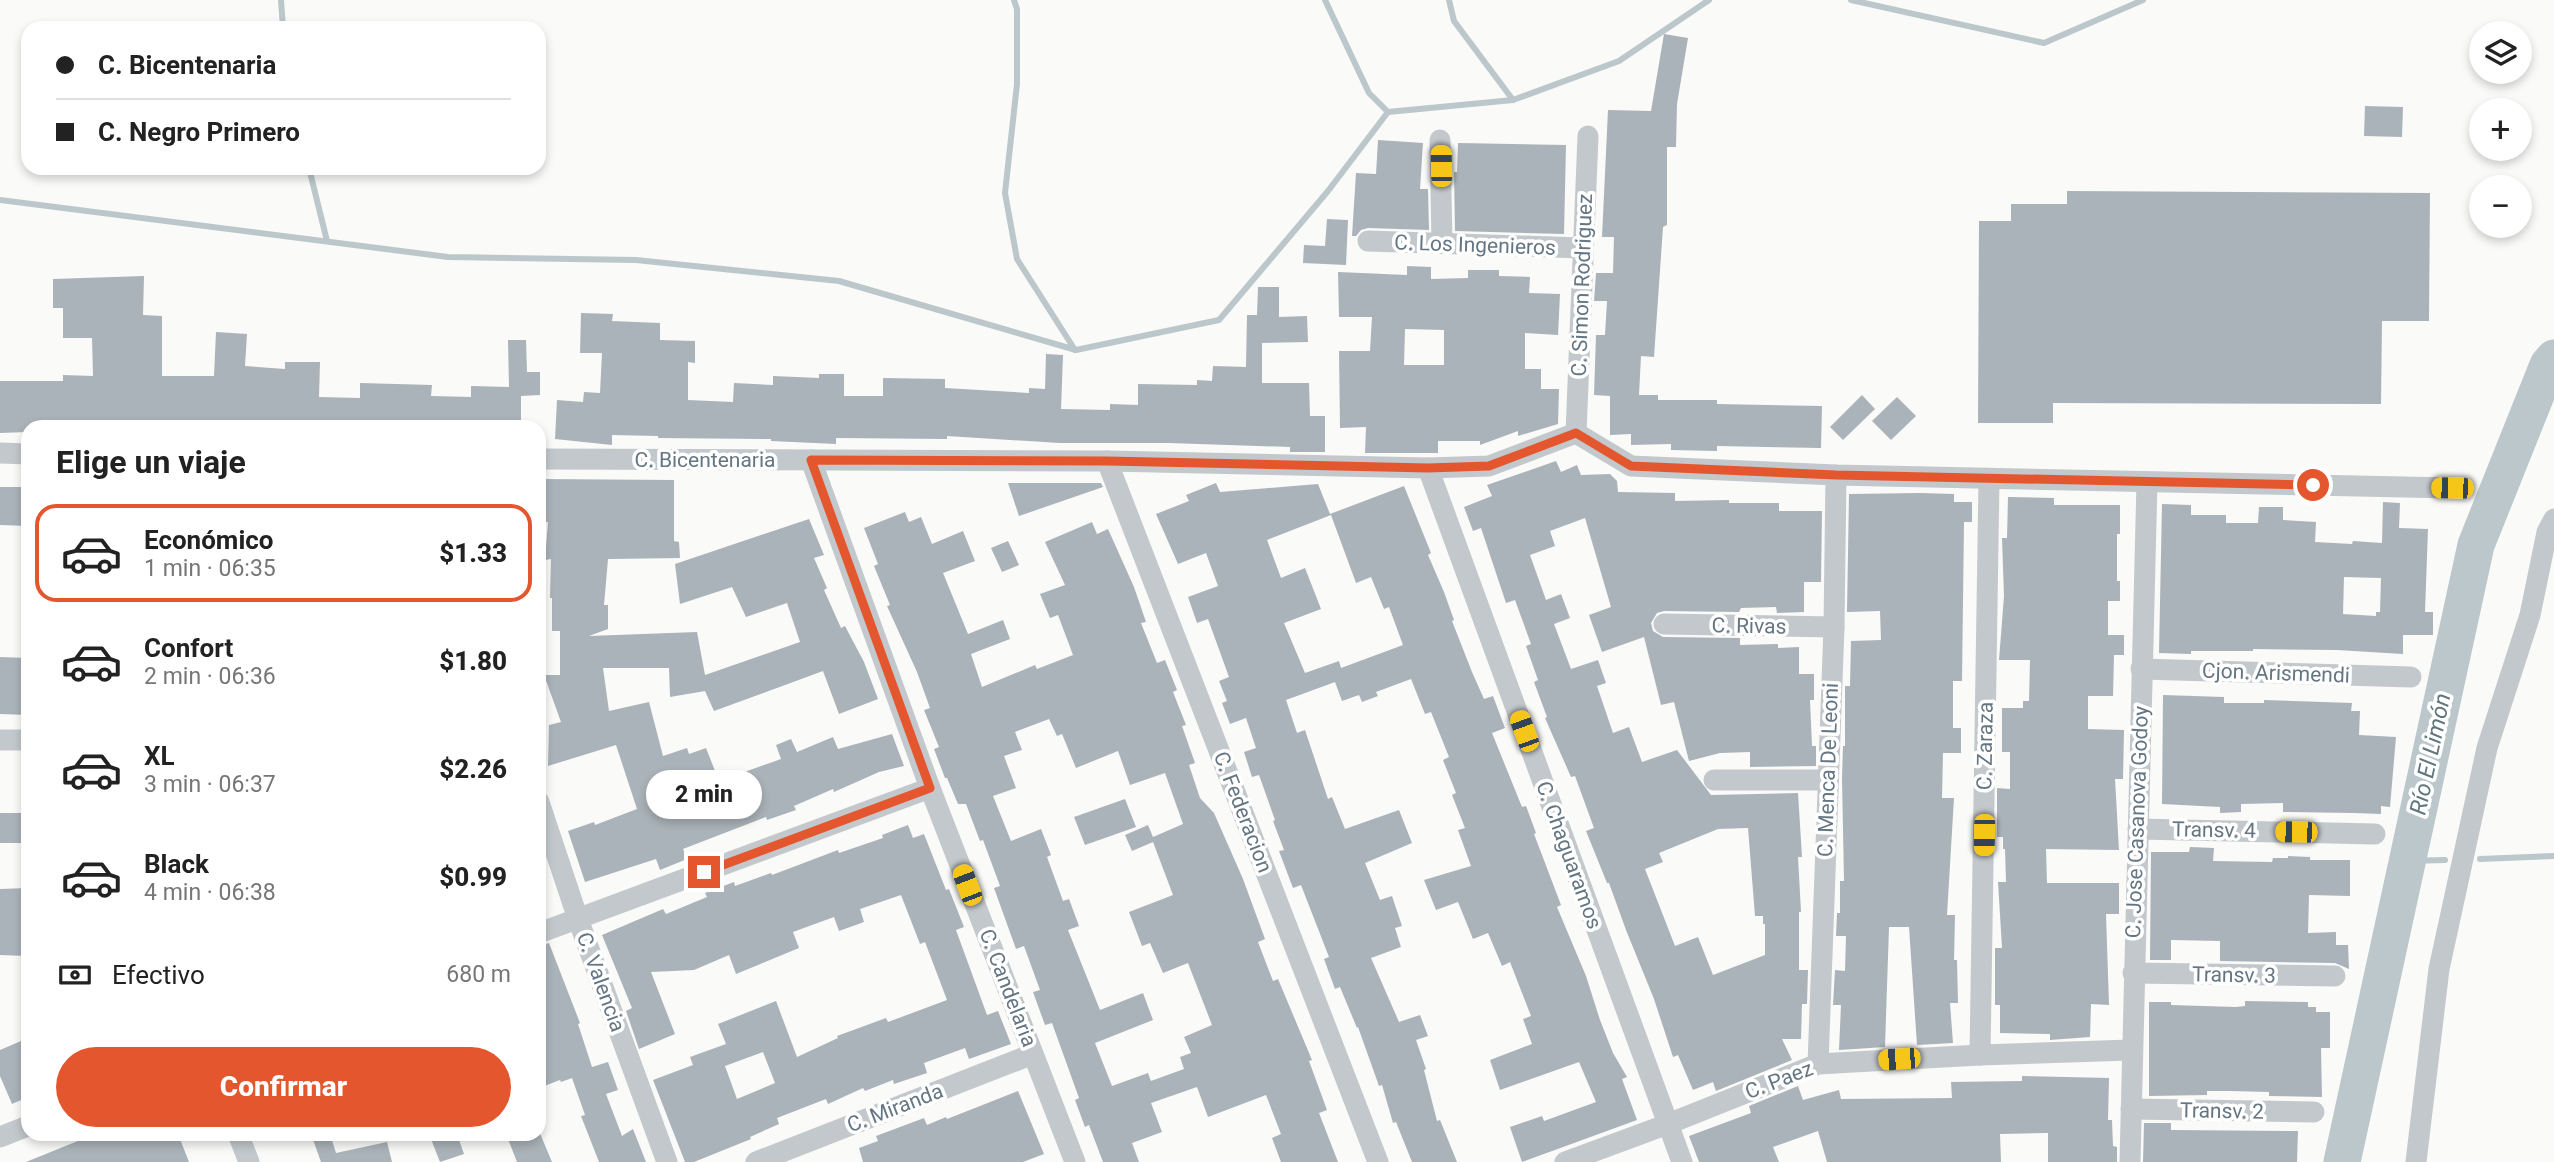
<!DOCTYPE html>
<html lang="es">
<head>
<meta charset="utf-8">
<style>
	:root { --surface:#fff; --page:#f2f2f2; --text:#222; --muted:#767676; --line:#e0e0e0; --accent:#e4572e }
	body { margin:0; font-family:Roboto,sans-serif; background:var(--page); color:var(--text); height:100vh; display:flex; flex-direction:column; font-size:26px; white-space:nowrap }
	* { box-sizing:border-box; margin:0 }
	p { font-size:23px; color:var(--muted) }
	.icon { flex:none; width:38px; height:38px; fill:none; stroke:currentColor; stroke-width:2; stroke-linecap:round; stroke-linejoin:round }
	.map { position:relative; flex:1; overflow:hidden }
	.panel { position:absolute; left:21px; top:420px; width:525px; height:721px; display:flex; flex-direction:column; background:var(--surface); border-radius:21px; box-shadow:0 4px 10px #0003 }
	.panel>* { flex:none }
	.top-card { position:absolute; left:21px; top:21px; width:525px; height:154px; border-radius:21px; box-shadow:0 4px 10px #0003; display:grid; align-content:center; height:154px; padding:0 35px; background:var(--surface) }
	.fabs { position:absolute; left:2469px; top:21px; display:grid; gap:14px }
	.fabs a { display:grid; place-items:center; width:63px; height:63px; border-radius:50%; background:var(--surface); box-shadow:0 4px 10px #0003; font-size:35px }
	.end { position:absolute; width:32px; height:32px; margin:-16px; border:9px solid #e4572e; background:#fff; box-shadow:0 0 0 4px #fff }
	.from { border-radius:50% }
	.bubble { position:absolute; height:49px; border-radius:24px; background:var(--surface); box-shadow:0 4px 10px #0003; font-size:23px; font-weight:800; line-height:49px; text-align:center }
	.car { position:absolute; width:21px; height:42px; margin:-21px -10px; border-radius:9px; box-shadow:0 0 5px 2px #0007; background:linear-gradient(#f5c518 24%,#345 0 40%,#f5c518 0 76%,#345 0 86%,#f5c518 0) }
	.top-card b { display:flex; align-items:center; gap:24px; height:66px; font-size:26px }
	.top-card b+b { border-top:2px solid var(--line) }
	.top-card i { width:18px; height:18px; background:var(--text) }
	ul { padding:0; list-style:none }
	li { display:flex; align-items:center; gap:21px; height:98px; margin:0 14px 10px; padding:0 21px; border:4px solid transparent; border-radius:21px }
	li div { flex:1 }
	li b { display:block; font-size:26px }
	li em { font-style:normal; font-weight:800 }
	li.current { border-color:var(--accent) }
	li>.icon { width:63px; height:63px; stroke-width:1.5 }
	h2 { padding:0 35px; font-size:32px; line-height:84px }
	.pay { display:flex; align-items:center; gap:18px; height:77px; padding:0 35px; font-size:26px }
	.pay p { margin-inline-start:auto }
	.action { display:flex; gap:14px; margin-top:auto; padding:14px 35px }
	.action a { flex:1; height:80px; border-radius:42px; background:var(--accent); color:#fff; font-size:28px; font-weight:800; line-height:80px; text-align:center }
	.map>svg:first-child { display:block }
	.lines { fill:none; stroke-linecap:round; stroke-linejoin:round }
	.stream { stroke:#bbc7cb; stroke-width:6 }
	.river { stroke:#bbc7cb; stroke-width:37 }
	.building { fill:#aab3b9; fill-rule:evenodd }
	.minor { stroke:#c3c8cc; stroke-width:21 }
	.route { stroke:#e4572e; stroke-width:9 }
	.labels { text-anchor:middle; stroke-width:7; stroke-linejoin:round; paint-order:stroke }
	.street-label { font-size:21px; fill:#657683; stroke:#fff }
	.water-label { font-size:23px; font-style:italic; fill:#60757c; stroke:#fff }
</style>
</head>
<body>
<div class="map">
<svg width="2554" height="1162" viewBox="0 0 2554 1162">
	<rect width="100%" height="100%" fill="#fafaf8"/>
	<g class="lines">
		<g class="stream">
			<polyline points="281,0 283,28"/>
			<polyline points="1014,0 1017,9 1017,84 1005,193 1017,259 1075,350"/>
			<polyline points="1325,0 1369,93 1388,112"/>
			<polyline points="1449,0 1454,21 1513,100"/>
			<polyline points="1851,0 2044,43 2143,0"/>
			<polyline points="309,168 327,241"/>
			<polyline points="0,200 448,257 636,260 839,281 1076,350 1219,320 1328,191 1388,112 1513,100 1619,61 1709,0"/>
			<polyline points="2480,859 2554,856"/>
			<polyline points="2407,861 2445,860"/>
		</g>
		<polyline class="river" points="2342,1162 2476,545 2548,365 2554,358"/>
	</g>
	<g class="building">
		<polygon points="1664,34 1688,38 1677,104 1676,147 1667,147 1667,225 1663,227 1654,357 1641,356 1639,395 1658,395 1658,400 1717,400 1717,404 1822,406 1821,448 1717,446 1717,451 1671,450 1671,444 1631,445 1631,434 1610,435 1610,396 1594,395 1596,335 1605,335 1607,301 1594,301 1596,273 1613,273 1614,237 1602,237 1608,110 1651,111"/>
		<polygon points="2365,106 2403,107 2402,137 2364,136"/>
		<polygon points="1378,140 1423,143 1420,189 1428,189 1429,230 1368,228 1361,230 1356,236 1352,236 1356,173 1376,174"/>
		<polygon points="1458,143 1566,145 1564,234 1455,231 1454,172 1457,172"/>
		<polygon points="2067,191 2430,193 2429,321 2382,321 2381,404 2053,403 2053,423 1978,423 1979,221 2011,221 2011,204 2067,204"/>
		<polygon points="1327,219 1348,220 1346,265 1303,263 1304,245 1325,246"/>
		<path d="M1407 266 1431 267V279L1468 278V270H1499V276L1530 277 1529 293 1560 294 1558 335 1525 333V369H1541V389H1559L1558 424 1518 436V431L1480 445V441H1438V453H1365L1366 427 1340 428 1339 351H1370L1372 317H1339L1338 272 1407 275ZM1405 329 1444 330V365H1404Z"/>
		<polygon points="144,276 143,315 162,316 162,376 214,376 216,332 247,334 245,366 285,369 285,362 320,362 319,397 360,398 360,383 432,385 431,396 471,397 471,386 509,387 508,340 526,340 527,372 540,372 540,395 521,396 521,427 28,427 28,432 0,433 0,381 63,381 63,375 93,376 92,338 63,338 63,308 53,308 53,279"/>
		<polygon points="1258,287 1279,287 1279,317 1307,316 1308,342 1262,343 1262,383 1309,383 1310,416 1325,416 1325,452 1290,452 1290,447 1169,443 1060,443 947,436 947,439 836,438 836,444 771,441 771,439 658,438 658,436 612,435 612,445 555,439 557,400 583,402 584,392 600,393 602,353 580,353 581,313 613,314 612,321 660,323 660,340 695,341 695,363 688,362 688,400 733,402 734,383 773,385 773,376 819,378 819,374 844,374 844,396 883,396 883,378 945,379 945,388 1029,393 1029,388 1045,389 1046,354 1063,355 1061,409 1110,410 1110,404 1138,405 1138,384 1197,385 1197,380 1212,381 1213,366 1246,367 1247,315 1257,315"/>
		<polygon points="1862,395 1875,409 1843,440 1830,427"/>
		<polygon points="1897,397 1916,416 1891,440 1872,421"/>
		<path d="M1556 461 1561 472 1577 465 1581 475 1610 474 1617 481 1618 492 1675 493V501L1729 500V503H1779V511H1822L1821 582H1804V612L1777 613 1776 607 1741 608 1739 612 1664 611 1657 613 1651 623 1653 631 1663 637 1740 638V645L1778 644V648L1799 647V674H1814V700H1810L1812 746H1816V766L1750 767V752L1720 753 1689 761 1674 702 1661 705 1644 637 1602 652 1589 615 1611 607 1585 518 1550 531 1555 546 1530 555 1546 600 1561 594 1570 618 1554 624 1571 669 1598 660 1606 683 1597 686 1613 733 1629 727 1642 762 1677 750 1711 795 1798 793 1802 857H1798L1801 912H1799V970H1808L1807 1004H1802L1801 1039H1782L1792 1060 1716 1091 1713 1082 1693 1090 1678 1055 1673 1057 1654 999 1626 930 1609 883H1607L1586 831 1594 828 1575 776 1571 777 1545 718 1547 717 1534 682 1538 680 1526 646 1531 644 1515 600 1506 603 1481 528 1473 531 1464 507 1492 496 1487 485ZM1748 828 1755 916H1763V924H1765V955L1713 975 1698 937 1675 946 1645 869 1663 862 1659 853 1718 829Z"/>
		<polygon points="540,479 674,480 674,541 679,542 680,558 608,559 604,605 608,605 608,629 589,636 697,632 705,675 800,642 787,603 746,617 732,587 680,604 675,564 809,519 824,555 814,558 827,588 824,590 841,628 845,626 864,662 878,699 839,714 823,671 714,711 705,691 670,697 669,668 603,668 609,711 649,702 663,756 687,748 689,754 706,748 719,781 781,759 776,745 791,739 797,752 833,737 838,749 892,734 904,766 879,772 834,792 833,789 794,806 796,810 767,820 766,817 683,849 687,859 660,870 656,859 585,882 568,831 594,822 595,825 637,809 616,745 548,766 549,725 561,722 544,675 560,675 560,631 552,631 552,598 550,598 551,559 545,560 548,522 541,522"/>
		<polygon points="1008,483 1101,483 1103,487 1019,516"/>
		<path d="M1216 483 1220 492 1318 484 1330 514 1404 486 1431 553 1428 555 1444 592 1454 620 1452 621 1472 672 1484 699 1493 696 1505 728 1492 733 1522 807 1526 806 1536 833 1534 834 1561 905 1557 907 1586 976 1600 1020 1613 1053 1627 1077 1622 1079 1637 1120 1522 1162 1510 1127 1542 1116 1544 1121 1596 1102 1579 1062 1500 1090 1490 1060 1532 1044 1523 1019 1531 1016 1510 962 1502 966 1488 933 1473 939 1458 902 1436 910 1424 880 1471 866 1458 830 1465 828 1452 795 1456 793 1443 760 1449 757 1431 712 1425 714 1411 679 1376 692 1378 696 1362 702 1359 695 1342 701 1335 682 1286 700 1297 733 1305 730 1328 799 1332 797 1345 829 1399 810 1412 843 1365 863 1380 900 1392 896 1402 926 1395 928 1401 947 1371 958 1399 1022 1420 1015 1428 1036 1416 1040 1426 1069 1424 1070 1437 1121 1440 1120 1457 1162H1412L1396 1122 1393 1123 1382 1085 1379 1086 1358 1027 1357 1028 1340 987 1335 989 1324 959 1329 957 1301 885 1293 888 1279 851 1284 850 1273 821 1275 820 1259 775 1252 777 1244 752 1256 748 1246 718 1230 724 1222 703 1227 701 1219 681 1229 677 1208 619 1197 623 1188 597 1218 586 1206 553 1178 564 1156 514 1189 501 1186 495ZM1331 515 1356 583 1371 577 1384 609 1389 607 1403 645 1341 668 1339 661 1305 673 1284 623 1321 609 1305 568 1281 578 1267 540Z"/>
		<polygon points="0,487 28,487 28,526 0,525"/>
		<polygon points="1921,493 1954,494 1954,502 1972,502 1972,522 1964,522 1962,681 1953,681 1953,728 1961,728 1961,753 1943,753 1942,798 1954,798 1947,915 1955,915 1954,960 1957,960 1958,1003 1950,1003 1953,1043 1917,1045 1909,927 1889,927 1885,1047 1839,1050 1841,1005 1833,1005 1835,970 1845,971 1846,936 1836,936 1837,913 1840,913 1840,881 1844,881 1842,778 1843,746 1845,746 1845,686 1850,686 1851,641 1881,640 1880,611 1847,612 1849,494"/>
		<polygon points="2008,497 2054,498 2054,505 2120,505 2120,534 2117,534 2117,581 2120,581 2120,601 2108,601 2108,635 2124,635 2124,655 2114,655 2113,696 2088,696 2088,729 2124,730 2123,779 2115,779 2119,850 2046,849 2047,883 2119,883 2119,914 2106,914 2109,1005 2091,1004 2090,1037 2050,1040 2050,1034 2000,1033 2000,1005 1995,1005 1995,948 2002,948 1998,882 2006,882 2005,849 2003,849 2003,837 1997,837 1997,788 2010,789 2010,752 2002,752 2002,708 2023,708 2023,701 2029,701 2030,660 1999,660 2004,596 2002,538 2007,538"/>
		<path d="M2383 502 2400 503 2399 528 2428 529 2425 612H2433V635H2403V654L2337 650 2253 649V651H2191V654L2159 653 2162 504 2191 505V515H2226V523H2258L2259 507H2283V520L2316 522 2315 542 2352 544 2353 541 2382 543ZM2344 577 2381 578 2380 612H2376V616L2343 614Z"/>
		<path d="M905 512 909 522 921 517 932 544 963 531 975 561 943 573 968 634 1003 620 1010 639 971 654 982 687 1035 665 1037 669 1073 655 1058 615 1050 618 1040 594 1065 585 1045 542 1092 522 1097 534 1108 529 1134 587 1146 622 1141 623 1157 663 1165 660 1177 690 1173 692 1186 725 1182 726 1195 763 1189 765 1200 798 1214 813 1243 879 1265 939 1258 942 1273 981 1278 979 1312 1060 1309 1061 1327 1110 1319 1113 1338 1162H1281L1272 1138 1281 1134 1266 1095 1208 1117 1197 1087 1151 1103 1162 1132 1132 1143 1139 1162H1103L1089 1125 1085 1127 1075 1100 1079 1098 1052 1023 1045 1025 1033 992 1040 990 1024 946 1016 949 994 888 1000 886 983 840 980 841 966 804H958L947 778H945L934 749 939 747 924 710 930 708 917 672 887 606 890 605 874 566 878 564 864 528ZM1049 719 1057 736 1062 734 1076 768 1118 751 1130 785 1165 773 1183 824 1153 837 1148 825 1125 835 1132 851 1153 842 1173 895 1129 912 1142 946 1150 943 1163 973 1188 963 1212 1025 1184 1037 1191 1053 1180 1057 1184 1069 1151 1081 1148 1073 1112 1086 1095 1043 1153 1020 1143 993 1100 1010 1068 930 1079 926 1069 899 1063 901 1047 857 1051 855 1041 829 1011 841 993 796 1016 788 1004 756 1022 750 1015 732Z"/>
		<polygon points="1008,541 1019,565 1002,572 991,548"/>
		<polygon points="0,657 28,658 28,715 0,714"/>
		<polygon points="2163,695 2224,697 2224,703 2264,703 2264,700 2352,703 2351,711 2360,711 2359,735 2396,737 2390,807 2381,806 2381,814 2354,813 2283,812 2283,803 2241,804 2241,812 2220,813 2220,807 2162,804"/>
		<polygon points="1125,799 1136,827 1085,845 1074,817"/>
		<rect x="0" y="813" width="28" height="30"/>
		<path d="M908 825 913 838 924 834 946 890 949 889 964 927 956 930 987 1015 998 1011 1011 1044 969 1059 965 1048 924 1063 927 1073 894 1084 893 1080 865 1091 863 1088 828 1104 826 1099 777 1118 779 1124 750 1137 751 1139 694 1162H685L653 1080 693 1065 690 1057 726 1044 718 1024 776 1001 797 1057 838 1038 837 1036 886 1018 888 1022 947 1000 925 942 920 944 901 895 860 909 864 922 839 931 834 917 793 932 799 948 736 974 729 955 694 970 651 972 675 1034 639 1049 626 1011 632 1008 602 935 663 909 666 914 707 897 705 893 734 882 735 886 771 873 772 875 838 850 839 853 883 838 882 835ZM763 1052 775 1083 737 1099 725 1066Z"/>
		<polygon points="2190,847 2214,848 2213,861 2272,862 2273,858 2288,858 2288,856 2310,857 2310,860 2350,860 2350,896 2309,895 2308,933 2336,932 2336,945 2348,945 2349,969 2335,963 2220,961 2220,941 2171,940 2171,960 2150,960 2151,852 2189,852"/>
		<polygon points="28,888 26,956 0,955 0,889"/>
		<polygon points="549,943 580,1023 578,1024 592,1067 608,1062 618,1090 606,1094 622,1136 633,1129 646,1162 599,1162 581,1116 585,1115 572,1078 561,1082 560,1080 539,1088 539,946"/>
		<polygon points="2245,1001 2308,1002 2308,1007 2316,1007 2316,1012 2330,1012 2330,1048 2321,1048 2322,1097 2269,1096 2269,1092 2230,1091 2207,1091 2207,1095 2149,1096 2149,1002 2171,1002 2171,1005 2236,1007 2245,1006"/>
		<polygon points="28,1038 28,1097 12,1104 0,1076 0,1050"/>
		<polygon points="2022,1076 2109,1078 2108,1120 2112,1120 2113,1146 2117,1147 2117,1162 2048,1162 2048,1133 2000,1134 2001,1162 1827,1162 1818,1131 1773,1147 1779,1162 1699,1162 1689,1136 1751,1113 1749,1106 1798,1086 1803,1100 1839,1090 1841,1099 1952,1098 1951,1082 2022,1081"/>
		<polygon points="1018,1091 1044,1154 1023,1162 863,1162 859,1148 878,1141 876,1136 924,1118 927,1125 946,1117 947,1119"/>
		<polygon points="2144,1123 2171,1123 2171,1130 2298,1131 2297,1162 2143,1162"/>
		<polygon points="539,1131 552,1162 517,1162 506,1134 539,1134"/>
		<polygon points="95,1134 178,1134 189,1162 26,1162"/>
		<polygon points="311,1134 330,1134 336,1153 387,1142 392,1162 321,1162"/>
		<polygon points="429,1134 457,1134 464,1154 440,1162"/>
	</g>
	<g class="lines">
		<g class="minor">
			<polyline points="1440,140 1442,243"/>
			<polyline points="1368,241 1582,248"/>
			<polyline points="1576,433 1588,136"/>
			<polyline points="0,453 28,454"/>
			<polyline points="539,459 1107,461 1428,468 1489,466 1576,433 1631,466 1836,475 2452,488"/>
			<polyline points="811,460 930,788 1075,1162"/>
			<polyline points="1107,461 1378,1162"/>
			<polyline points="1428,468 1682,1162"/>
			<polyline points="1664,624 1834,627"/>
			<polyline points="2141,669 2411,677"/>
			<polyline points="0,740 28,740"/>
			<polyline points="1714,780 1828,780"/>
			<polyline points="539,802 578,919 667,1162"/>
			<polyline points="2138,829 2375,834"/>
			<polyline points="539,933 930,788"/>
			<polyline points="2133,973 2335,976"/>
			<polyline points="1980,1055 1989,479"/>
			<polyline points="1818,1064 1834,627 1836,475"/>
			<polyline points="2131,1109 2314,1112"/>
			<polyline points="238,1134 249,1162"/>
			<polyline points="0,1137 28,1126"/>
			<polyline points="756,1162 1033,1054"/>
			<polyline points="1565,1162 1668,1124 1818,1064 1980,1055 2131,1050"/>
			<polyline points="2130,1162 2147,482"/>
			<polyline points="2416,1162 2439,969 2487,748 2530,615 2547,532 2554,519"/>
		</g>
	</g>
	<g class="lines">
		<polyline class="route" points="704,872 930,788 811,460 1107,461 1428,468 1489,466 1576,433 1631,466 1836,475 2313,485"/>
	</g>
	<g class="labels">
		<g class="street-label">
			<text transform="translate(1475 245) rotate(2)" y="7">C. Los Ingenieros</text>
			<text transform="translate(1582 285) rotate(-88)" y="7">C. Simon Rodriguez</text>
			<text x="705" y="467">C. Bicentenaria</text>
			<text transform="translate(1749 626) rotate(1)" y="7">C. Rivas</text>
			<text transform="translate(2276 673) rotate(2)" y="7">Cjon. Arismendi</text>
			<text transform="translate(1985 746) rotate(-89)" y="7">C. Zaraza</text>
			<text transform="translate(1828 770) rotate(-88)" y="7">C. Menca De Leoni</text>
			<text transform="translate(1243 812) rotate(69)" y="7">C. Federacion</text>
			<text transform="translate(2137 822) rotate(-88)" y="7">C. Jose Casanova Godoy</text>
			<text transform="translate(2214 830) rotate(1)" y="7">Transv. 4</text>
			<text transform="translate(1569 855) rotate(70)" y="7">C. Chaguaramos</text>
			<text transform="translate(2234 975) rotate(1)" y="7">Transv. 3</text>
			<text transform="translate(601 982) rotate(70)" y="7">C. Valencia</text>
			<text transform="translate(1008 988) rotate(69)" y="7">C. Candelaria</text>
			<text transform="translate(1779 1080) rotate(-21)" y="7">C. Paez</text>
			<text transform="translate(895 1108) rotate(-21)" y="7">C. Miranda</text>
			<text transform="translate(2222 1111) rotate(1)" y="7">Transv. 2</text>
		</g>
		<g class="water-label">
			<text transform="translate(2430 754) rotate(-78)" y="8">Río El Limón</text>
		</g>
	</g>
</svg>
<div class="fabs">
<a><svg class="icon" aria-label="layers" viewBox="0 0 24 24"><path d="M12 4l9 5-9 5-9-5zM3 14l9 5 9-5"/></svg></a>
<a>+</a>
<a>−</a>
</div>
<i class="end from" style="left:2313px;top:485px"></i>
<i class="end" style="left:704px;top:872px"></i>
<div class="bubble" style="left:646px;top:770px;width:116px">2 min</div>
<i class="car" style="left:1441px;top:166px;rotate:359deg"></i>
<i class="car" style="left:2452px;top:488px;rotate:271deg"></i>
<i class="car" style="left:1524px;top:731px;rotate:340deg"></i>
<i class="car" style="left:2296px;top:832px;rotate:271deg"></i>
<i class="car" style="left:1984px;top:835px;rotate:181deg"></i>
<i class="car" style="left:967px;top:885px;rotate:339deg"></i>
<i class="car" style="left:1899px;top:1059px;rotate:266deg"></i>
<div class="top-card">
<b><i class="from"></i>C. Bicentenaria</b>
<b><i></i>C. Negro Primero</b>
</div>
<section class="panel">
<h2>Elige un viaje</h2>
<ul>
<li class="current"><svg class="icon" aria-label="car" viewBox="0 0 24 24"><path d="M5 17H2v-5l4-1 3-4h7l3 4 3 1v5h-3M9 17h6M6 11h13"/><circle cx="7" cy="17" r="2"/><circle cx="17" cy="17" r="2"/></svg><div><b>Económico</b><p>1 min · 06:35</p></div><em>$1.33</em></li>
<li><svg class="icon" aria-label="car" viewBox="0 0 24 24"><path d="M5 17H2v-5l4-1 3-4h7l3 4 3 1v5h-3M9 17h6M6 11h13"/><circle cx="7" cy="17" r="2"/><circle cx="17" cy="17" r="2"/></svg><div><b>Confort</b><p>2 min · 06:36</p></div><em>$1.80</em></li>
<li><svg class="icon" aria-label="car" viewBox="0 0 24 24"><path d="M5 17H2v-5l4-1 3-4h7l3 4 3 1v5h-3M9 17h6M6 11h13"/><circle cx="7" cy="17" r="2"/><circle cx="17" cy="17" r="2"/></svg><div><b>XL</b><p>3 min · 06:37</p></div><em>$2.26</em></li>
<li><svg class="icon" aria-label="car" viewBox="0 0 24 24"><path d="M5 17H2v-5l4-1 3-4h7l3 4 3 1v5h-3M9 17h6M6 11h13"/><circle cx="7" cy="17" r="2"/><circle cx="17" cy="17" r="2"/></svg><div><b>Black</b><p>4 min · 06:38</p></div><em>$0.99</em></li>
</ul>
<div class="pay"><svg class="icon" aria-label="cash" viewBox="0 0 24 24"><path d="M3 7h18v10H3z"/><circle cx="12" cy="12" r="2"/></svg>Efectivo<p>680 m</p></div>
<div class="action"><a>Confirmar</a></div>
</section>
</div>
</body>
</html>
